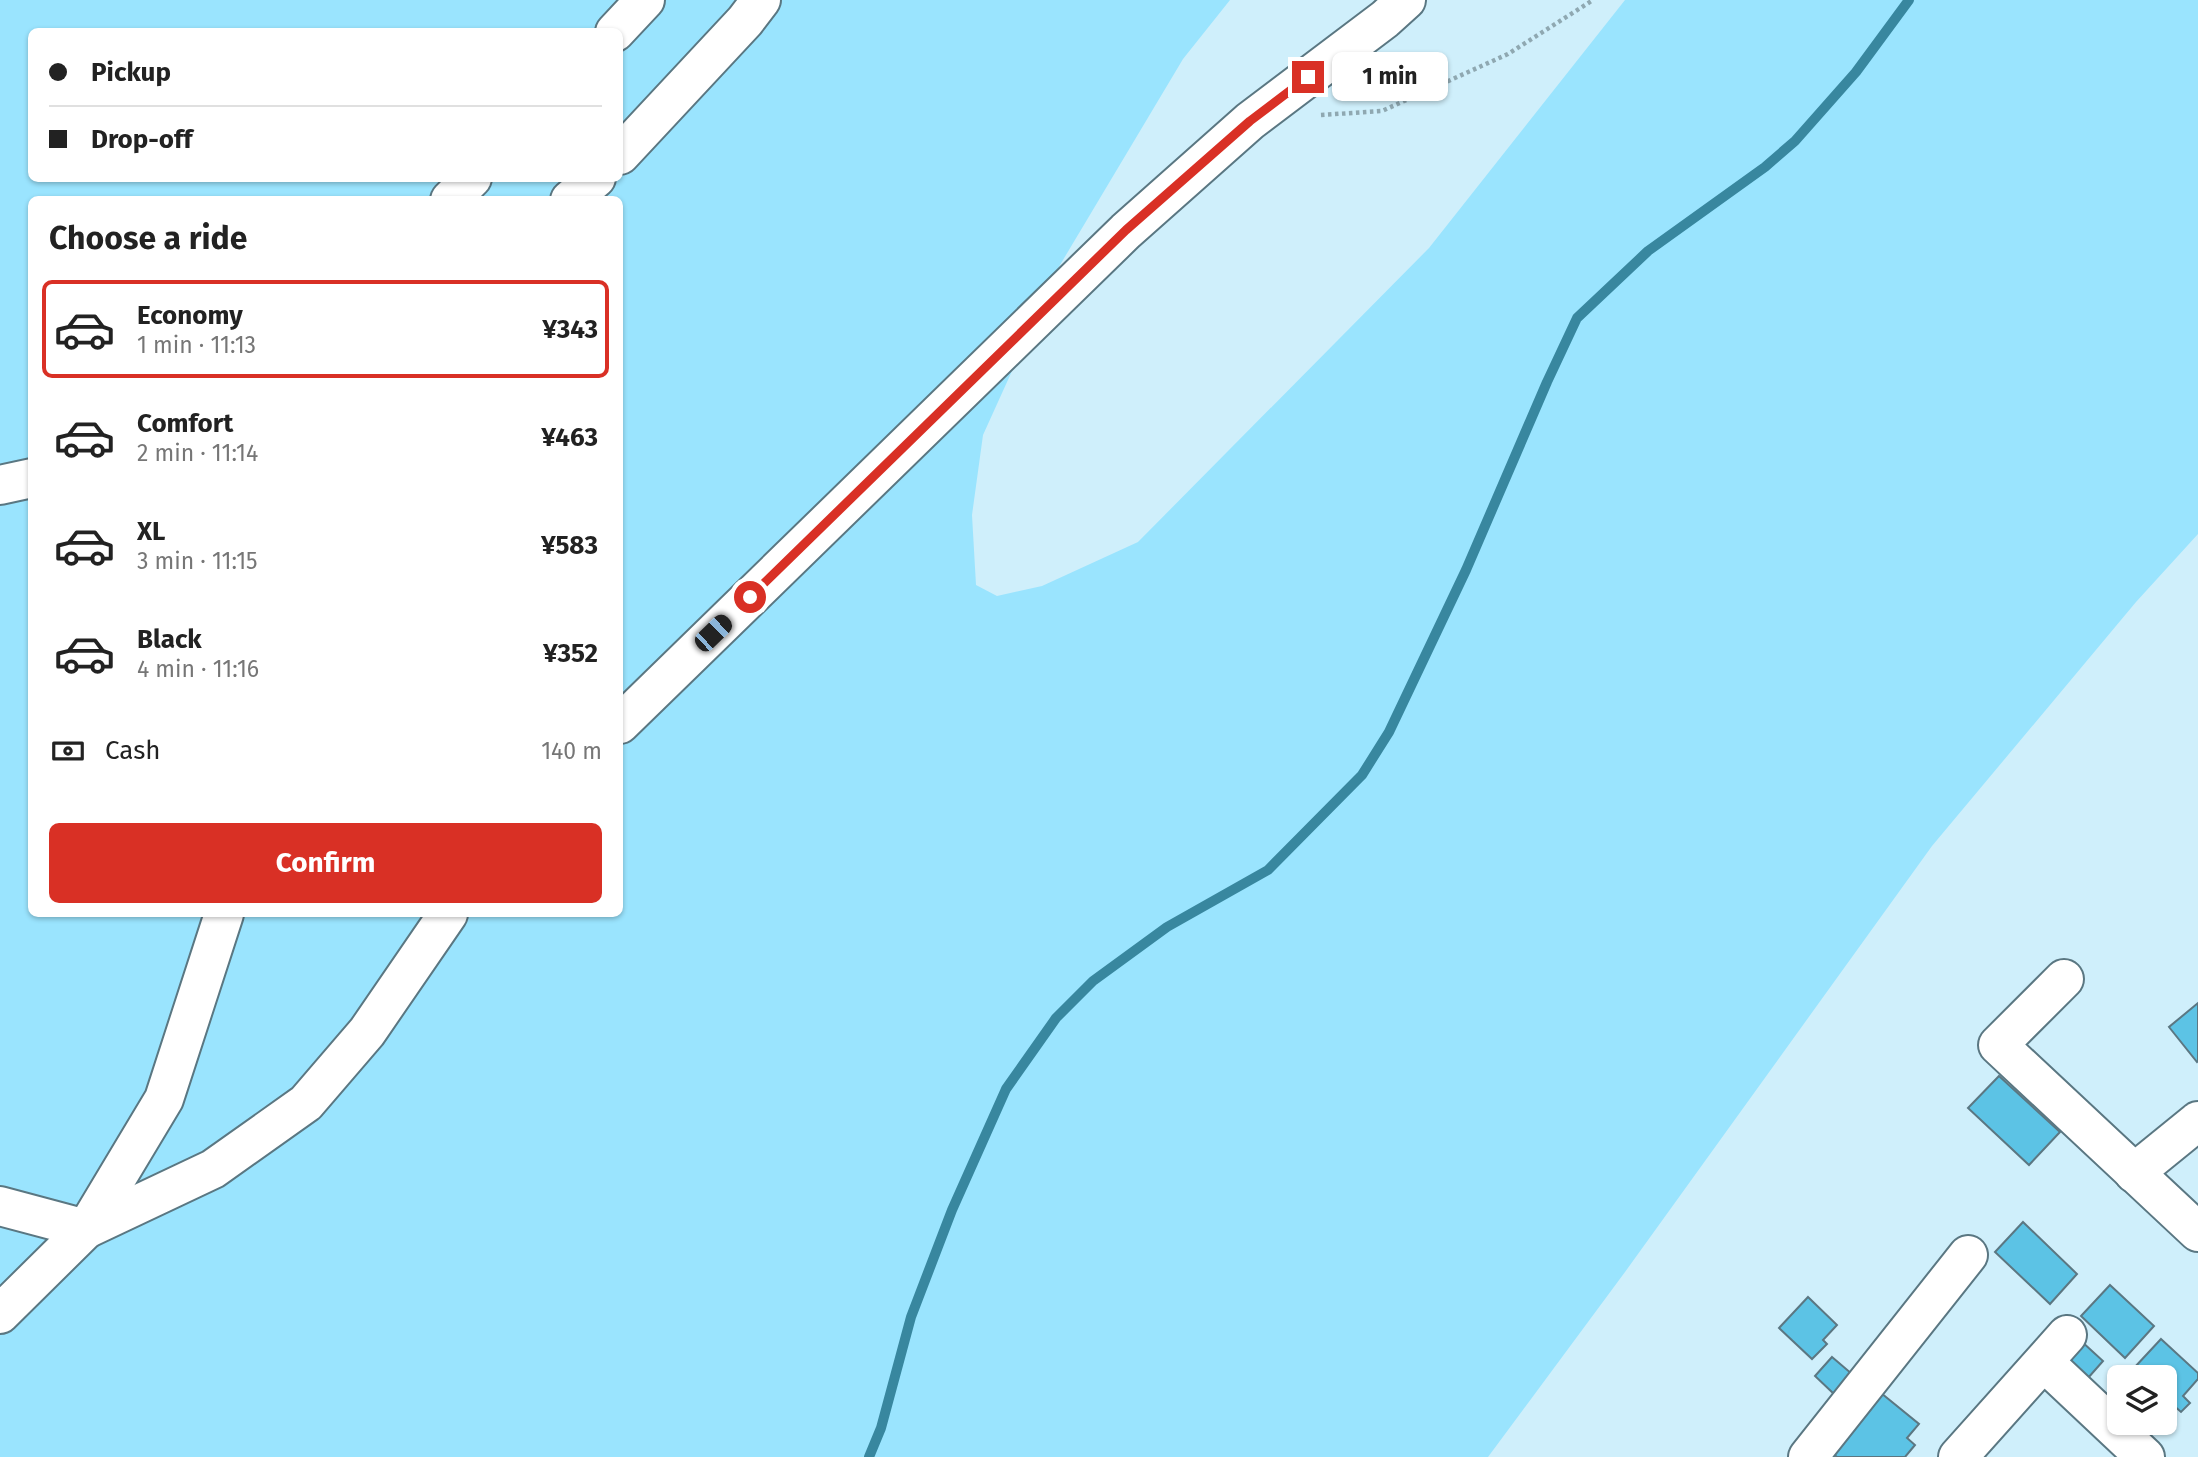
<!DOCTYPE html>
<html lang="en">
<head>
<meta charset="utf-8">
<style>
	:root { --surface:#fff; --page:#f6f6f6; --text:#222; --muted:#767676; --line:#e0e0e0; --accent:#d93025 }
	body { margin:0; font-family:"Fira Sans",sans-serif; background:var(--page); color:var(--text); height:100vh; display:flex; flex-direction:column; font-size:26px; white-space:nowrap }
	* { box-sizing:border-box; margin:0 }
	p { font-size:23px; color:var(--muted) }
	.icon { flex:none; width:38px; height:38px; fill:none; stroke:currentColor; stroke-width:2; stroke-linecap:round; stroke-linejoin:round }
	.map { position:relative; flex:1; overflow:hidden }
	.panel { position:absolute; left:28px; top:196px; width:595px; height:721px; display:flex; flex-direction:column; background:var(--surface); border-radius:10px; box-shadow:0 2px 5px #0004 }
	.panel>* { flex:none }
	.hud { position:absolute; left:28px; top:28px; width:595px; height:154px; border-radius:10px; box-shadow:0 2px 5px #0004; display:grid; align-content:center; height:154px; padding:0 21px; background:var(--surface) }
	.controls { position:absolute; left:2107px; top:1365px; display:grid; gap:14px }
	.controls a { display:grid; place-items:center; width:70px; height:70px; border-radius:10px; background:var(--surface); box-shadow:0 2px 5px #0004; font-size:35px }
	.end { position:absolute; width:32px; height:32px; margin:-16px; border:9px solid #d93025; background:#fff; box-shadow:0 0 0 4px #fff }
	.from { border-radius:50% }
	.bubble { position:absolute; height:49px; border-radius:10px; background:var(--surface); box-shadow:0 2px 5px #0004; font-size:23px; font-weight:700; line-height:49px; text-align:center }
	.car { position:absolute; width:21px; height:42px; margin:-21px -10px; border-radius:9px; box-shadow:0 0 5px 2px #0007; background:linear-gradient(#222 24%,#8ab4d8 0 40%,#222 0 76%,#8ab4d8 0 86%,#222 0) }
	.hud b { display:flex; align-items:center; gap:24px; height:66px; font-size:26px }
	.hud b+b { border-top:2px solid var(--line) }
	.hud i { width:18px; height:18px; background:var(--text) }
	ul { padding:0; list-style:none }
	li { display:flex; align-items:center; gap:21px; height:98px; margin:0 14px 10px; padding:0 7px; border:4px solid transparent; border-radius:10px }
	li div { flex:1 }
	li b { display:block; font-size:26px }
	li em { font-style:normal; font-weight:700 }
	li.current { border-color:var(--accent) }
	li>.icon { width:63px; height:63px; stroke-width:1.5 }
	h2 { padding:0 21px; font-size:32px; line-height:84px }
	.pay { display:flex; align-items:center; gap:18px; height:77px; padding:0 21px; font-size:26px }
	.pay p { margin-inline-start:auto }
	.button { display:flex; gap:14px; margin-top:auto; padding:14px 21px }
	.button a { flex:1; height:80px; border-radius:10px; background:var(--accent); color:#fff; font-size:28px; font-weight:700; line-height:80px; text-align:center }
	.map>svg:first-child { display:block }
	.green { fill:#9ae4fe; fill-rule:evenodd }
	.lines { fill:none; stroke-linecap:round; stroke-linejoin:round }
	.stream { stroke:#38879f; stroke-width:10 }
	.building { fill:#5cc3e5; stroke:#5b7782; stroke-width:2 }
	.minor-casing { stroke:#5a7782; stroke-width:42 }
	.tertiary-casing { stroke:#5a7782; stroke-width:42 }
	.path { stroke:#8fa8b1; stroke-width:4.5; stroke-dasharray:3.5 3.5; stroke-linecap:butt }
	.minor { stroke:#fff; stroke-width:38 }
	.tertiary { stroke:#fff; stroke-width:38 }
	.route { stroke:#d93025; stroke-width:9 }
</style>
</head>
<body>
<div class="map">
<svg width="2198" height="1457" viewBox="0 0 2198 1457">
	<rect width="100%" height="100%" fill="#cfeffb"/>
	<path class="green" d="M0 0H1230L1183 59 1060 265 983 435 972 515 976 585 997 596 1042 586 1138 542 1429 248 1625 0H2198V534L2136 602 1932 846 1625 1272 1488 1457H0ZM32 32H620V178H32ZM32 200H620V914H32Z"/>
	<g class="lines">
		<polyline class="stream" points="869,1457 881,1428 911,1317 952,1210 1006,1089 1056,1018 1093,981 1167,927 1268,870 1362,775 1389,732 1466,570 1547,382 1577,318 1648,251 1765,167 1795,141 1856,72 1909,0"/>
	</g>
	<g class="building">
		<polygon points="2198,1003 2198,1061 2197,1062 2169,1027"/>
		<polygon points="1999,1076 2060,1132 2029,1165 1968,1108"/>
		<polygon points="2023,1222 2077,1274 2050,1304 1995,1252"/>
		<polygon points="2110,1285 2154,1326 2125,1358 2081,1316"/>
		<polygon points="1808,1297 1837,1325 1823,1340 1827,1344 1812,1359 1779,1328"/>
		<polygon points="2161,1339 2198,1373 2198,1379 2183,1396 2190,1403 2181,1412 2172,1404 2166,1411 2165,1409 2165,1377 2145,1377 2134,1368"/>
		<polygon points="2080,1340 2103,1361 2088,1378 2065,1357"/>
		<polygon points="1832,1357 1852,1374 1834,1394 1815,1376"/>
		<polygon points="2119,1382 2119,1409 2106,1396"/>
		<polygon points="1881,1393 1919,1424 1907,1438 1915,1445 1905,1457 1837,1457 1832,1453"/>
	</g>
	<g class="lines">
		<defs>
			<g id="minor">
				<polyline points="615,32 645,0"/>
				<polyline points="450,200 472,178"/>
				<polyline points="620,724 1126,231 1250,121 1385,19 1406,0"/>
				<polyline points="2064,979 1998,1045 2198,1232"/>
				<polyline points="2134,1173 2198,1121"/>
				<polyline points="0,1206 86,1229 213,1169 306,1103 367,1032 448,914"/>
				<polyline points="0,1314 86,1229 164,1099 224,914"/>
				<polyline points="2044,1362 2145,1457"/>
				<polyline points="1808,1457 1968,1255"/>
				<polyline points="1958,1457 2067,1335"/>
			</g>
			<g id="tertiary">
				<polyline points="620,155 745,21 761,0"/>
				<polyline points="570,200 596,178"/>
				<polyline points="0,485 32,478"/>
			</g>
		</defs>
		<use href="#minor" class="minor-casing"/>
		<use href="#tertiary" class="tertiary-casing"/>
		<polyline class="path" points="1321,115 1382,111 1508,54 1593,0"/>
		<use href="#minor" class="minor"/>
		<use href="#tertiary" class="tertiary"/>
	</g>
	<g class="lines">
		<polyline class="route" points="750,597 1126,230 1250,121 1308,77"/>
	</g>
</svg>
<div class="controls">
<a><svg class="icon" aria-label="layers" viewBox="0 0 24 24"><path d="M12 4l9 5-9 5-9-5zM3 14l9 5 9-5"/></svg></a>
</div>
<i class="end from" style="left:750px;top:597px"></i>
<i class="end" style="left:1308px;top:77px"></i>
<div class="bubble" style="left:1332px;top:52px;width:116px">1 min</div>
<i class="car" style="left:713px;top:633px;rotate:46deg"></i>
<div class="hud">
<b><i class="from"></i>Pickup</b>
<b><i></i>Drop-off</b>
</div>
<section class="panel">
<h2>Choose a ride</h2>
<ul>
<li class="current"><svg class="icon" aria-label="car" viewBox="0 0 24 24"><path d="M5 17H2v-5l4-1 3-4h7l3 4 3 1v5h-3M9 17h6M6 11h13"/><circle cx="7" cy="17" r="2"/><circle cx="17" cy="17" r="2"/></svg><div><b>Economy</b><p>1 min · 11:13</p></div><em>¥343</em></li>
<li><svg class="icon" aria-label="car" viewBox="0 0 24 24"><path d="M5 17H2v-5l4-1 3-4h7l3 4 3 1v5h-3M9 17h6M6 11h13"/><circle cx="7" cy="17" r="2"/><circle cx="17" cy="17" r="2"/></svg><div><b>Comfort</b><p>2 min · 11:14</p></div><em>¥463</em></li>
<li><svg class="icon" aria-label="car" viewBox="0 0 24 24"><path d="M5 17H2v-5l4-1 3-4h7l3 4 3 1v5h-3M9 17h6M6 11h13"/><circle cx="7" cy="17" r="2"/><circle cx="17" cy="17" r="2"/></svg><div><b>XL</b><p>3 min · 11:15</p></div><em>¥583</em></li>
<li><svg class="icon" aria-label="car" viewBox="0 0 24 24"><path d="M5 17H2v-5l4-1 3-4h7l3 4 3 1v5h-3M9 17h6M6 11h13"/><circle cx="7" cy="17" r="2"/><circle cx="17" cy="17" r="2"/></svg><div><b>Black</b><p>4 min · 11:16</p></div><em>¥352</em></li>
</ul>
<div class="pay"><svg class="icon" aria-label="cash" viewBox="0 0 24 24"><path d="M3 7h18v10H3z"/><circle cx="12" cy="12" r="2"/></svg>Cash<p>140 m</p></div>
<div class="button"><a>Confirm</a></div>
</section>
</div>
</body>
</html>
